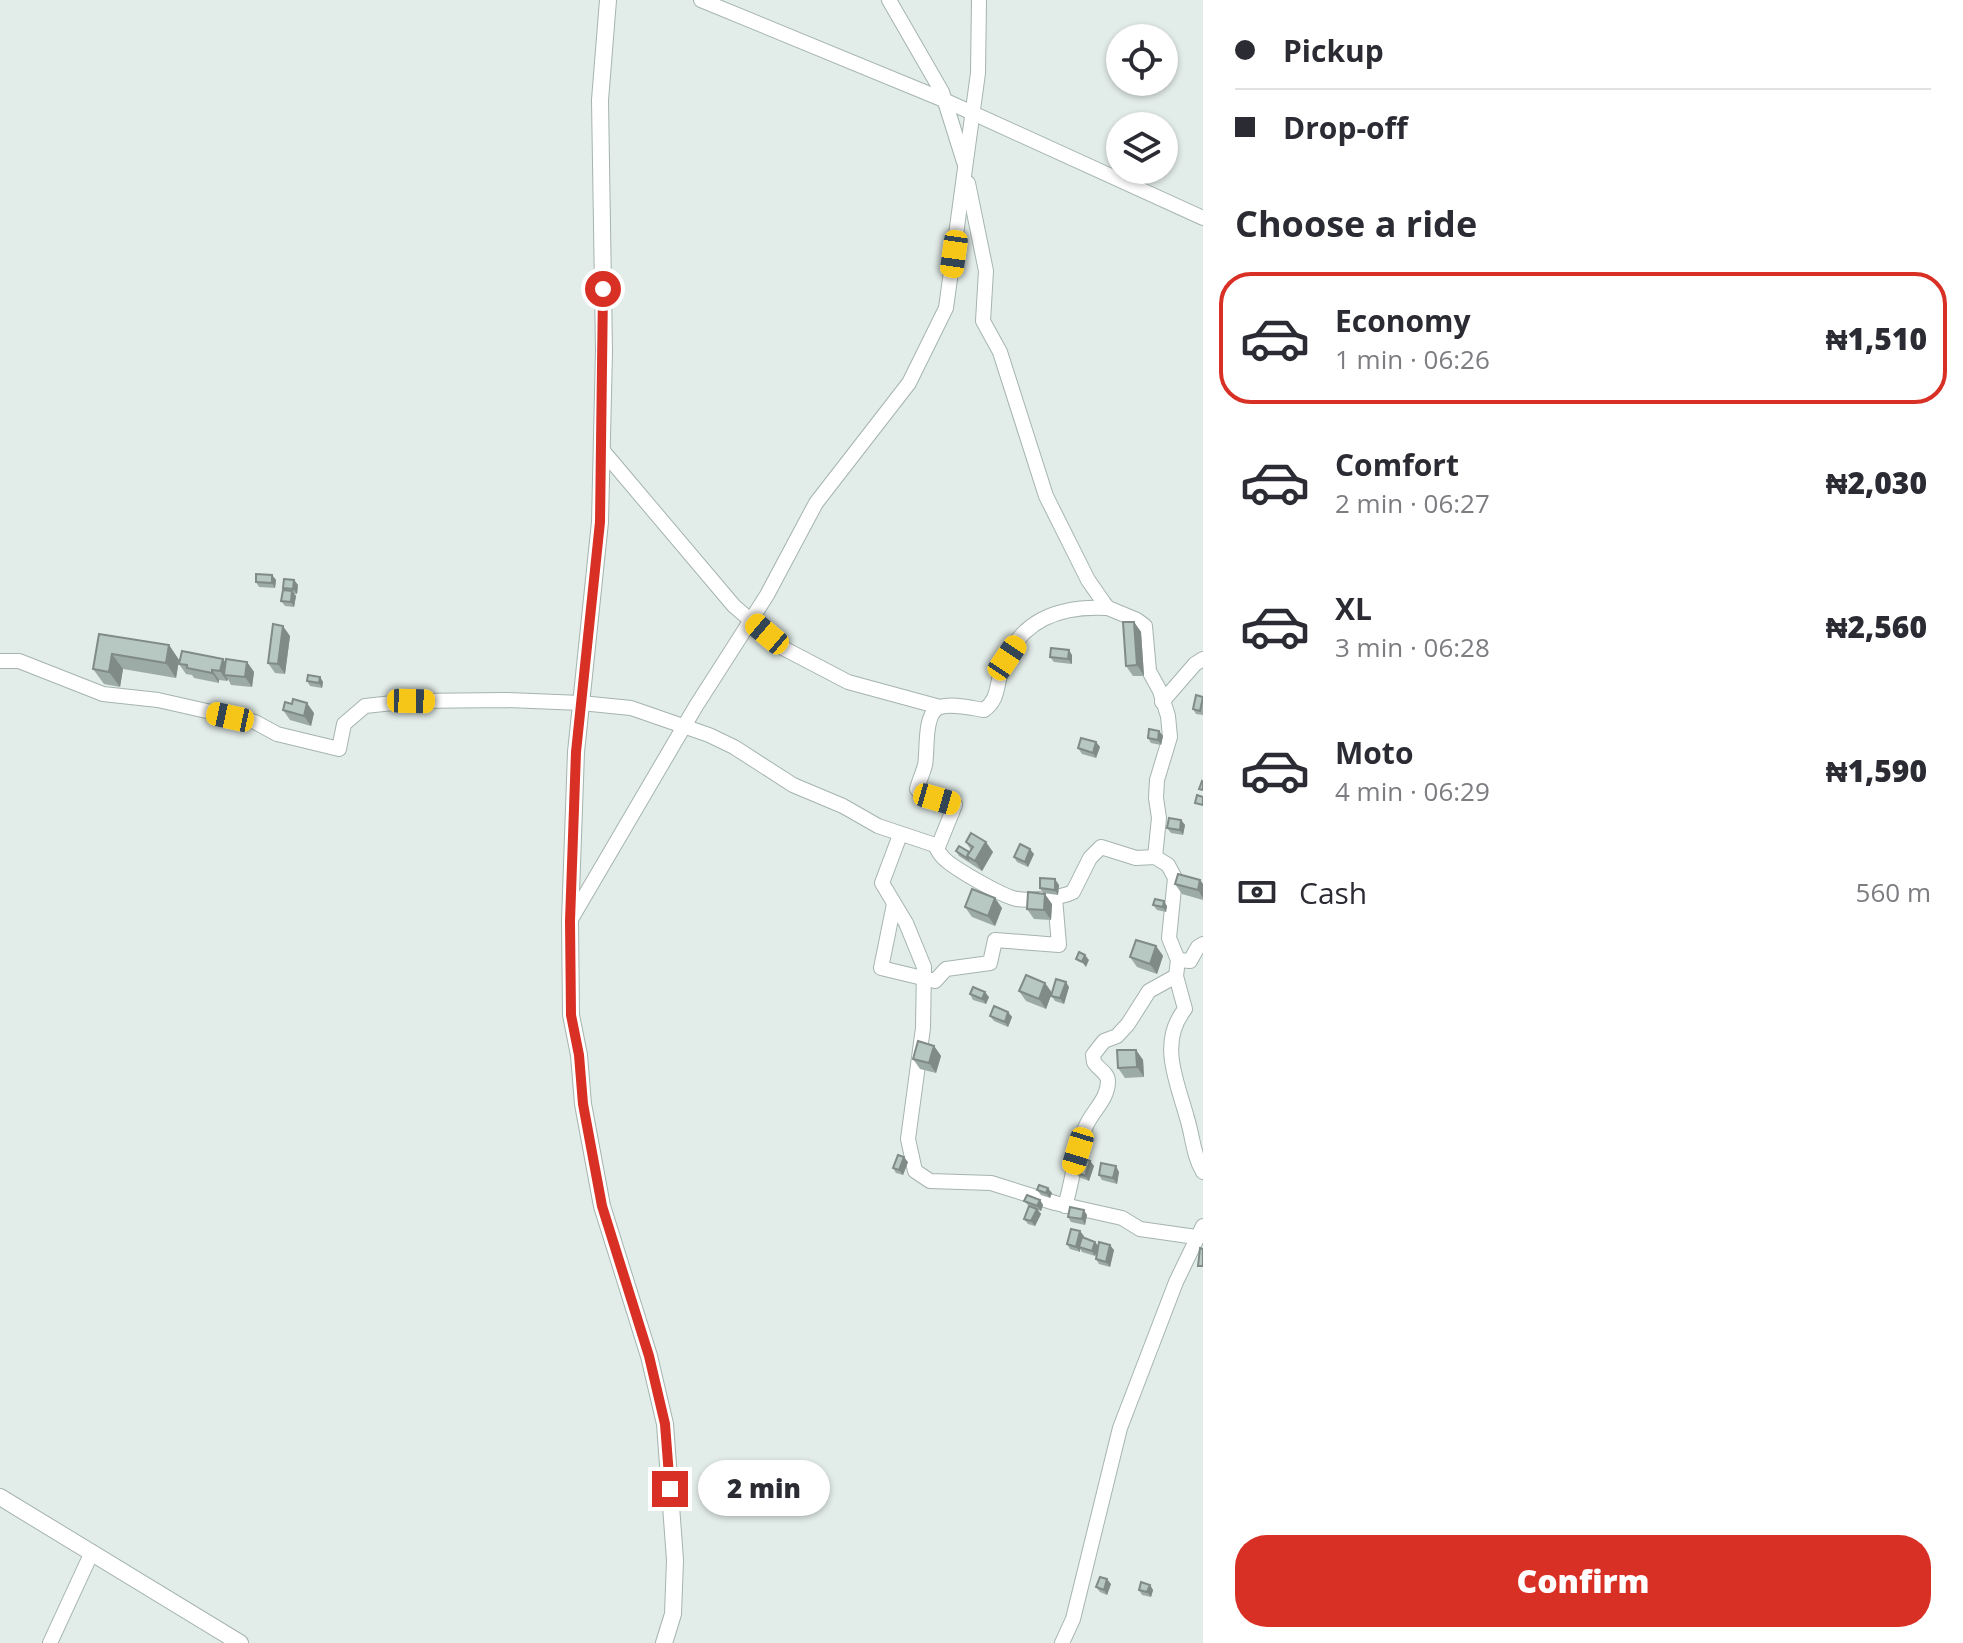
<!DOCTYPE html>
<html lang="en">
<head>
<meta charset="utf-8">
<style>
	:root { --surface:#fff; --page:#f7f7f7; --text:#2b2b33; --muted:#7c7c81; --line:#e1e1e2; --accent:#d93025 }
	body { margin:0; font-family:"Open Sans",sans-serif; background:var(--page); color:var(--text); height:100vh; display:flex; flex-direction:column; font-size:30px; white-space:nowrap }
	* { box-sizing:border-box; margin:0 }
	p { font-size:26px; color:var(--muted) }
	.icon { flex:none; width:44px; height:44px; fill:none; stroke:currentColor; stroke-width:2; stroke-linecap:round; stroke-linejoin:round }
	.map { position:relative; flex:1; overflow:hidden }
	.details { display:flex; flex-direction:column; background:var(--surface); width:760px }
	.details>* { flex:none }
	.top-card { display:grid; align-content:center; height:176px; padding:0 32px; background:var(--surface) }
	.fabs { position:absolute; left:1106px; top:24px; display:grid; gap:16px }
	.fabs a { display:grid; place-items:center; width:72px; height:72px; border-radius:50%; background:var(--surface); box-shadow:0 2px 6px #0004; font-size:40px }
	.end { position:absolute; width:36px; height:36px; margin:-18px; border:10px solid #d93025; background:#fff; box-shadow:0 0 0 4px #fff }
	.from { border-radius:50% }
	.bubble { position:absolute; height:56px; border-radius:28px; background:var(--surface); box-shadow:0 2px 6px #0004; font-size:26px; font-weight:800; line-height:56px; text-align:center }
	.car { position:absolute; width:24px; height:48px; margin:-24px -12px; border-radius:10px; box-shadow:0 0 6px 2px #0007; background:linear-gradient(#f5c518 24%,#345 0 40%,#f5c518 0 76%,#345 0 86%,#f5c518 0) }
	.top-card b { display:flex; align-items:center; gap:28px; height:76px; font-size:30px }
	.top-card b+b { border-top:2px solid var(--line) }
	.top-card i { width:20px; height:20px; background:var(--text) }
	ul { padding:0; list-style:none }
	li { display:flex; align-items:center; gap:24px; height:132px; margin:0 16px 12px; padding:0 16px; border:4px solid transparent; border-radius:32px }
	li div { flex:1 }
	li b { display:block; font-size:30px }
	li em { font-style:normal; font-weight:800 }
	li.selected { border-color:var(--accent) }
	li>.icon { width:72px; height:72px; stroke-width:1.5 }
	h2 { padding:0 32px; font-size:36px; line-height:96px }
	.pay { display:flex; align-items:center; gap:20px; height:88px; padding:0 32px; font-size:30px }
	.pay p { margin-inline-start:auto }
	.primary-button { display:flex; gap:16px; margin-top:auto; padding:16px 32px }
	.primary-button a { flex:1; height:92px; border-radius:32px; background:var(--accent); color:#fff; font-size:32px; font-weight:800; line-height:92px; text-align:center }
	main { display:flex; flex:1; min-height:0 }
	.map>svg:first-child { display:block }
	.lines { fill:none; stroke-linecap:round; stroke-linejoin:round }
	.minor-casing { stroke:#a5b4af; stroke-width:16 }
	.tertiary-casing { stroke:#a5b4af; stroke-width:18 }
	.minor { stroke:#fff; stroke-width:14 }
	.tertiary { stroke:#fff; stroke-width:16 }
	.wall { fill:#9daba6 }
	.shaded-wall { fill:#808b87 }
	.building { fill:#b7c7c1; stroke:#808b87; stroke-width:2 }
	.route { stroke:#d93025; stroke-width:10 }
</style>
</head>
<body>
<main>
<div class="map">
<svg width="1203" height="1643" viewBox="0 0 1203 1643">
	<rect width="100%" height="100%" fill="#e2ece8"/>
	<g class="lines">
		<defs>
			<g id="minor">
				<polyline points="701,0 944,100 1203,218"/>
				<polyline points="889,0 942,92 964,162"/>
				<polyline points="968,183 986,271 983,321 1000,352 1046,496 1088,580 1104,603 1108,608 1137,620 1145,626 1149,671 1160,691 1168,716 1170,737 1157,780 1156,798 1159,818 1155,857"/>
				<polyline points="603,451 734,606 783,648 848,682 940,707"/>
				<path d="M0 661H19L103 694 158 700 255 722 277 734 339 749 344 724 365 706 411 701 506 700 581 703 631 708 709 735 734 747 793 785 843 806 878 826 935 845C937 848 938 852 941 855 948 866 1004 897 1017 899 1030 901 1061 898 1073 892L1090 858 1101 847 1136 858 1155 857 1168 865 1175 878 1169 938 1178 960 1176 976 1185 1009C1158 1043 1177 1081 1187 1118 1193 1137 1193 1155 1203 1172"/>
				<polyline points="1162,702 1195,664 1203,659"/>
				<polyline points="900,835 882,883 906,923 924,967 923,1028 908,1139 915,1171 930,1181 991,1183 1055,1203 1122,1218 1140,1229 1196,1237"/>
				<path d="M938 847 955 805 921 794 917 789C919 781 923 773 925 765 928 751 923 713 940 707 953 703 971 708 984 710 998 700 996 688 1001 672 1017 620 1059 605 1108 608"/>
				<polyline points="894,904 881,968 935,981 946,969 990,963 995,940 1059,945 1055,898"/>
				<polyline points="570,921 696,706 767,595 816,503 909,383 946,308 978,73 979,0"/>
				<polyline points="1178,960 1190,961 1198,947 1203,944"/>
				<path d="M1065 1206C1073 1180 1075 1151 1086 1126 1092 1111 1108 1100 1108 1081 1108 1073 1098 1069 1094 1062L1093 1055 1104 1041 1117 1036 1128 1024 1149 991 1176 976"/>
				<polyline points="50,1643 92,1552"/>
				<polyline points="1062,1643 1073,1619 1120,1428 1176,1282 1203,1226"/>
			</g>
			<g id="tertiary">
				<polyline points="608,0 600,100 604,351 600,522 576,752 570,921 571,1015 579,1055 583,1104 602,1206 649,1356 665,1424 675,1560 673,1614 664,1643"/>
				<polyline points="0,1497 240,1643"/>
			</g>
		</defs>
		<use href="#minor" class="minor-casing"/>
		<use href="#tertiary" class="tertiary-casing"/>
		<use href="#minor" class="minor"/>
		<use href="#tertiary" class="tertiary"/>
	</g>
	<g class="wall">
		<polygon points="272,575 276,580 275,588 259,587 256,582"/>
		<polygon points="294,580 298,585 297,594 294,594 296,596 294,607 285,606 281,601 284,590 283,588"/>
		<polygon points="1134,622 1141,632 1144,676 1133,676 1126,666"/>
		<polygon points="99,634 169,645 179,660 176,678 123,669 120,687 104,684 93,669"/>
		<polygon points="290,636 285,674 275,673 268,663"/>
		<polygon points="1072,655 1072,664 1054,662 1050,657"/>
		<polygon points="223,659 226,664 247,662 254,672 252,687 231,685 228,679 227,681 219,680 219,683 194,678 192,675 186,674 179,664"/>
		<polygon points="320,677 323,682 322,688 310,686 307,681"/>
		<polygon points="1203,697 1203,715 1196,714 1193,709"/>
		<polygon points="283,710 314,713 311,726 290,720"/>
		<polygon points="1159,731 1163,736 1161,745 1151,743 1148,738"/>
		<polygon points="1096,742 1100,747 1096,758 1082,754 1078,748"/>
		<polygon points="1181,820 1185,825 1183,835 1171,833 1167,828"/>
		<polygon points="966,842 993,852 982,871 959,856 956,851 969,852 971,850"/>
		<polygon points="1034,854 1028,867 1017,862 1014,857"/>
		<polygon points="1200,880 1203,884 1203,900 1182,894 1175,884"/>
		<polygon points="1059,885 1058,895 1043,893 1040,888"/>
		<polygon points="1052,904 1051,920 1034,919 1027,909"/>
		<polygon points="1153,905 1167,906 1166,912 1157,910"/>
		<polygon points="965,907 1002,908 995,926 972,917"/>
		<polygon points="1156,946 1163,956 1157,974 1137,967 1130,957"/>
		<polygon points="1045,983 1052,993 1069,987 1064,1004 1055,1001 1051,995 1046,1009 1026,1001 1019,991"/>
		<polygon points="970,994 989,997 986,1004 973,1000"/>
		<polygon points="1008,1012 1012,1017 1008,1027 994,1021 990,1016"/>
		<polygon points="934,1046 941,1056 936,1073 920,1069 913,1059"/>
		<polygon points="1136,1050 1143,1060 1144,1077 1125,1078 1118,1068"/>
		<polygon points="1090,1161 1094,1166 1089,1181 1079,1177 1075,1172"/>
		<polygon points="908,1162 903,1175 896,1173 893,1168"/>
		<polygon points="1119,1172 1117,1184 1102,1180 1099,1175"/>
		<polygon points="1037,1190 1052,1193 1050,1198 1041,1195"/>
		<polygon points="1040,1200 1043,1205 1041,1211 1038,1210 1041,1214 1035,1226 1028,1224 1024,1219 1029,1206 1024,1201"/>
		<polygon points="1087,1215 1085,1225 1071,1222 1068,1217"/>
		<polygon points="1080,1231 1083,1237 1095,1242 1098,1246 1114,1250 1110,1267 1099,1264 1096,1259 1098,1250 1095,1256 1082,1252 1080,1249 1080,1252 1070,1249 1067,1244"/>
		<polygon points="1111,1584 1107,1595 1100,1592 1096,1587"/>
		<polygon points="1150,1585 1153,1590 1151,1597 1142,1595 1139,1590"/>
	</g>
	<g class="shaded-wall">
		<polygon points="272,575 276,580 275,588 272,583"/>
		<polygon points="294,580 298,585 297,594 293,589"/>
		<polygon points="292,591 296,596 294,607 291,602"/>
		<polygon points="1134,622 1141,632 1144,676 1137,665"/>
		<polygon points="283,626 290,636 285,674 278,664"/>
		<polygon points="169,645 179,660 176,678 166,663"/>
		<polygon points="1069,650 1072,655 1072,664 1068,659"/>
		<polygon points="112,654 123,669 120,687 109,672"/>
		<polygon points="223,659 230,669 224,675 228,679 227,681 220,671"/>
		<polygon points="247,662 254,672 252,687 245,677"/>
		<polygon points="212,670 219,680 219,683 212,673"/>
		<polygon points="320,677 323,682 322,688 319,683"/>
		<polygon points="307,703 314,713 311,726 304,716"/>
		<polygon points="1159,731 1163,736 1161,745 1158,740"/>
		<polygon points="1096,742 1100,747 1096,758 1093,753"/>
		<polygon points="1181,820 1185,825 1183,835 1180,830"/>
		<polygon points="986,842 993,852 982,871 975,861"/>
		<polygon points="1030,849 1034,854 1028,867 1025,862"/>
		<polygon points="1055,879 1059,885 1058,895 1055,890"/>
		<polygon points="1200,880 1203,884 1203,898 1198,890"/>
		<polygon points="1045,894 1052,904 1051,920 1044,910"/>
		<polygon points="995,898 1002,908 995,926 988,916"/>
		<polygon points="1164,901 1167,906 1166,912 1163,907"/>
		<polygon points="1156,946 1163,956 1157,974 1150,964"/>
		<polygon points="1085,955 1089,960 1086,967 1082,962"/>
		<polygon points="1066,982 1069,987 1064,1004 1060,998"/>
		<polygon points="1045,983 1052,993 1046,1009 1039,999"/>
		<polygon points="985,992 989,997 986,1004 982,999"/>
		<polygon points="1008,1012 1012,1017 1008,1027 1005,1022"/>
		<polygon points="934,1046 941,1056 936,1073 929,1063"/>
		<polygon points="1136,1050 1143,1060 1144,1077 1137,1067"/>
		<polygon points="904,1157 908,1162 903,1175 899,1170"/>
		<polygon points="1090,1161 1094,1166 1089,1181 1085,1176"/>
		<polygon points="1116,1166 1119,1172 1117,1184 1113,1178"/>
		<polygon points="1048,1188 1052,1193 1050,1198 1046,1193"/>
		<polygon points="1040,1200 1043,1205 1041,1211 1037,1206"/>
		<polygon points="1037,1209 1041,1214 1035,1226 1031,1221"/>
		<polygon points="1084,1210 1087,1215 1085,1225 1082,1219"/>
		<polygon points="1080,1231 1084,1236 1081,1247 1079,1247 1080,1249 1080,1252 1076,1247"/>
		<polygon points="1095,1242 1099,1247 1095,1256 1092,1251"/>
		<polygon points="1110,1245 1114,1250 1110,1267 1106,1262"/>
		<polygon points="1107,1579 1111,1584 1107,1595 1104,1590"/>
		<polygon points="1150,1585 1153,1590 1151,1597 1147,1592"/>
	</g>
	<g class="building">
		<polygon points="256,574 272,575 272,583 256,582"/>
		<polygon points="284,579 294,580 293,589 283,588"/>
		<polygon points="283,590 292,591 291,602 281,601"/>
		<polygon points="1123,622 1134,622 1137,665 1126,666"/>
		<polygon points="273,624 283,626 278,664 268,663"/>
		<polygon points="99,634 169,645 166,663 112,654 109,672 93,669"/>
		<polygon points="1051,648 1069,650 1068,659 1050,657"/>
		<polygon points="182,651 223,659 220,671 212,670 212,673 187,668 187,665 179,664"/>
		<polygon points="226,659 247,662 245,677 224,675"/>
		<polygon points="308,675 320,677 319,683 307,681"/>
		<polygon points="1196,695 1203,697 1200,711 1193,709"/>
		<polygon points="293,699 307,703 304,716 283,710 285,702 292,704"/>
		<polygon points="1149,729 1159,731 1158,740 1148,738"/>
		<polygon points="1081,738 1096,742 1093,753 1078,748"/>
		<polygon points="1202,781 1203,782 1203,790 1199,789"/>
		<polygon points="1197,795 1203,797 1203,805 1195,803"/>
		<polygon points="1169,818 1181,820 1180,830 1167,828"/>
		<polygon points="971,833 986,842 975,861 967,856 973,847 966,842"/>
		<polygon points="1020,844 1030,849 1025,862 1014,857"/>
		<polygon points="959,846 969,852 967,856 968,859 956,851"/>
		<polygon points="1178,874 1200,880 1198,890 1175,884"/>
		<polygon points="1040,878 1055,879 1055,890 1040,888"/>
		<polygon points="972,889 995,898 988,916 965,907"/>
		<polygon points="1028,892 1045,894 1044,910 1027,909"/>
		<polygon points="1155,899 1164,901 1163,907 1153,905"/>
		<polygon points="1136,940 1156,946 1150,964 1130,957"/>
		<polygon points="1079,952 1085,955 1082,962 1076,959"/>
		<polygon points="1026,975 1045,983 1039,999 1019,991"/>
		<polygon points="1056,979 1066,982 1060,998 1051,996"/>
		<polygon points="973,987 985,992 982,999 970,994"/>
		<polygon points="994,1006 1008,1012 1005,1022 990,1016"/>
		<polygon points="918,1041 934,1046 929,1063 913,1059"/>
		<polygon points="1117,1050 1136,1050 1137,1067 1118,1068"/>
		<polygon points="898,1155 904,1157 899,1170 893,1168"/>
		<polygon points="1080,1158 1090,1161 1085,1176 1075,1172"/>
		<polygon points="1101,1163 1116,1166 1113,1178 1099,1175"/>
		<polygon points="1039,1185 1048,1188 1046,1193 1037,1190"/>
		<polygon points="1027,1195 1040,1200 1037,1206 1024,1201"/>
		<polygon points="1029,1206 1037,1209 1031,1221 1024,1219"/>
		<polygon points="1070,1207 1084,1210 1082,1219 1068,1217"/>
		<polygon points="1071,1229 1080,1231 1076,1247 1067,1244"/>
		<polygon points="1082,1237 1095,1242 1092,1251 1079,1247"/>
		<polygon points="1099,1242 1110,1245 1106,1262 1096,1259"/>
		<polygon points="1200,1248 1203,1249 1203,1266 1198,1266"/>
		<polygon points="1100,1577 1107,1579 1104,1590 1096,1587"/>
		<polygon points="1141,1582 1150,1585 1147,1592 1139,1590"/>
	</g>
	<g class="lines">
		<polyline class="route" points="603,289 600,522 576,752 570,921 571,1015 579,1055 583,1104 602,1206 649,1356 665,1424 670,1489"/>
	</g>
</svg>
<div class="fabs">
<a><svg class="icon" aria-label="locate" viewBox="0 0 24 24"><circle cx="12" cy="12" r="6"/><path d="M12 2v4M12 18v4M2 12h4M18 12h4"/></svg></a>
<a><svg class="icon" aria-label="layers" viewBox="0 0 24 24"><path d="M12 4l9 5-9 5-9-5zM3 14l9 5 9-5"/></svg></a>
</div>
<i class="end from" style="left:603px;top:289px"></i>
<i class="end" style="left:670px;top:1489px"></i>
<div class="bubble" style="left:698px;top:1460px;width:132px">2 min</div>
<i class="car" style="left:954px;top:254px;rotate:188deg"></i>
<i class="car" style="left:767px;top:634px;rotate:310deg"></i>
<i class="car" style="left:1007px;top:658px;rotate:34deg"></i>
<i class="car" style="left:411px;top:701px;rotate:91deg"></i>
<i class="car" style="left:230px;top:717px;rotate:282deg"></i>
<i class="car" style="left:937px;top:799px;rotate:106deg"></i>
<i class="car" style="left:1078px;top:1151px;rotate:197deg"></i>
</div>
<section class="details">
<div class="top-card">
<b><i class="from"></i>Pickup</b>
<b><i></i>Drop-off</b>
</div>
<h2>Choose a ride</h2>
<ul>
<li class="selected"><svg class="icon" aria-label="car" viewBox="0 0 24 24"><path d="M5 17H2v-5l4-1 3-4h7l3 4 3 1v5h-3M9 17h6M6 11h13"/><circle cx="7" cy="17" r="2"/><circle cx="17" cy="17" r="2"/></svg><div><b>Economy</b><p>1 min · 06:26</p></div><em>₦1,510</em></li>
<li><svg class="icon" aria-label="car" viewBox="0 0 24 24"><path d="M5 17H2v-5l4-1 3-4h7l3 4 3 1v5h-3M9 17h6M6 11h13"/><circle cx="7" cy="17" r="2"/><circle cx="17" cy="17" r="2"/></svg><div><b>Comfort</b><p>2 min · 06:27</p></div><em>₦2,030</em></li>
<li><svg class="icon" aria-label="car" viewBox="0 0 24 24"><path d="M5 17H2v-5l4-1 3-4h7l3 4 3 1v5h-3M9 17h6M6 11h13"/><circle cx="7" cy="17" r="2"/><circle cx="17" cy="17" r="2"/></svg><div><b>XL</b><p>3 min · 06:28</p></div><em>₦2,560</em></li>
<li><svg class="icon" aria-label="car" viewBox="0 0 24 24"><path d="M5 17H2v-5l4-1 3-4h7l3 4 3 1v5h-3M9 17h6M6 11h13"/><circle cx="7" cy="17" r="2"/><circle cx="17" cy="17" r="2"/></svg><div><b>Moto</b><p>4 min · 06:29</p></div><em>₦1,590</em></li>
</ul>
<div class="pay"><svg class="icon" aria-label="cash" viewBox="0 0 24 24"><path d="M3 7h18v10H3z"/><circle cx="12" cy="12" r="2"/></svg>Cash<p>560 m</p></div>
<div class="primary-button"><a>Confirm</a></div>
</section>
</main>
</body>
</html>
